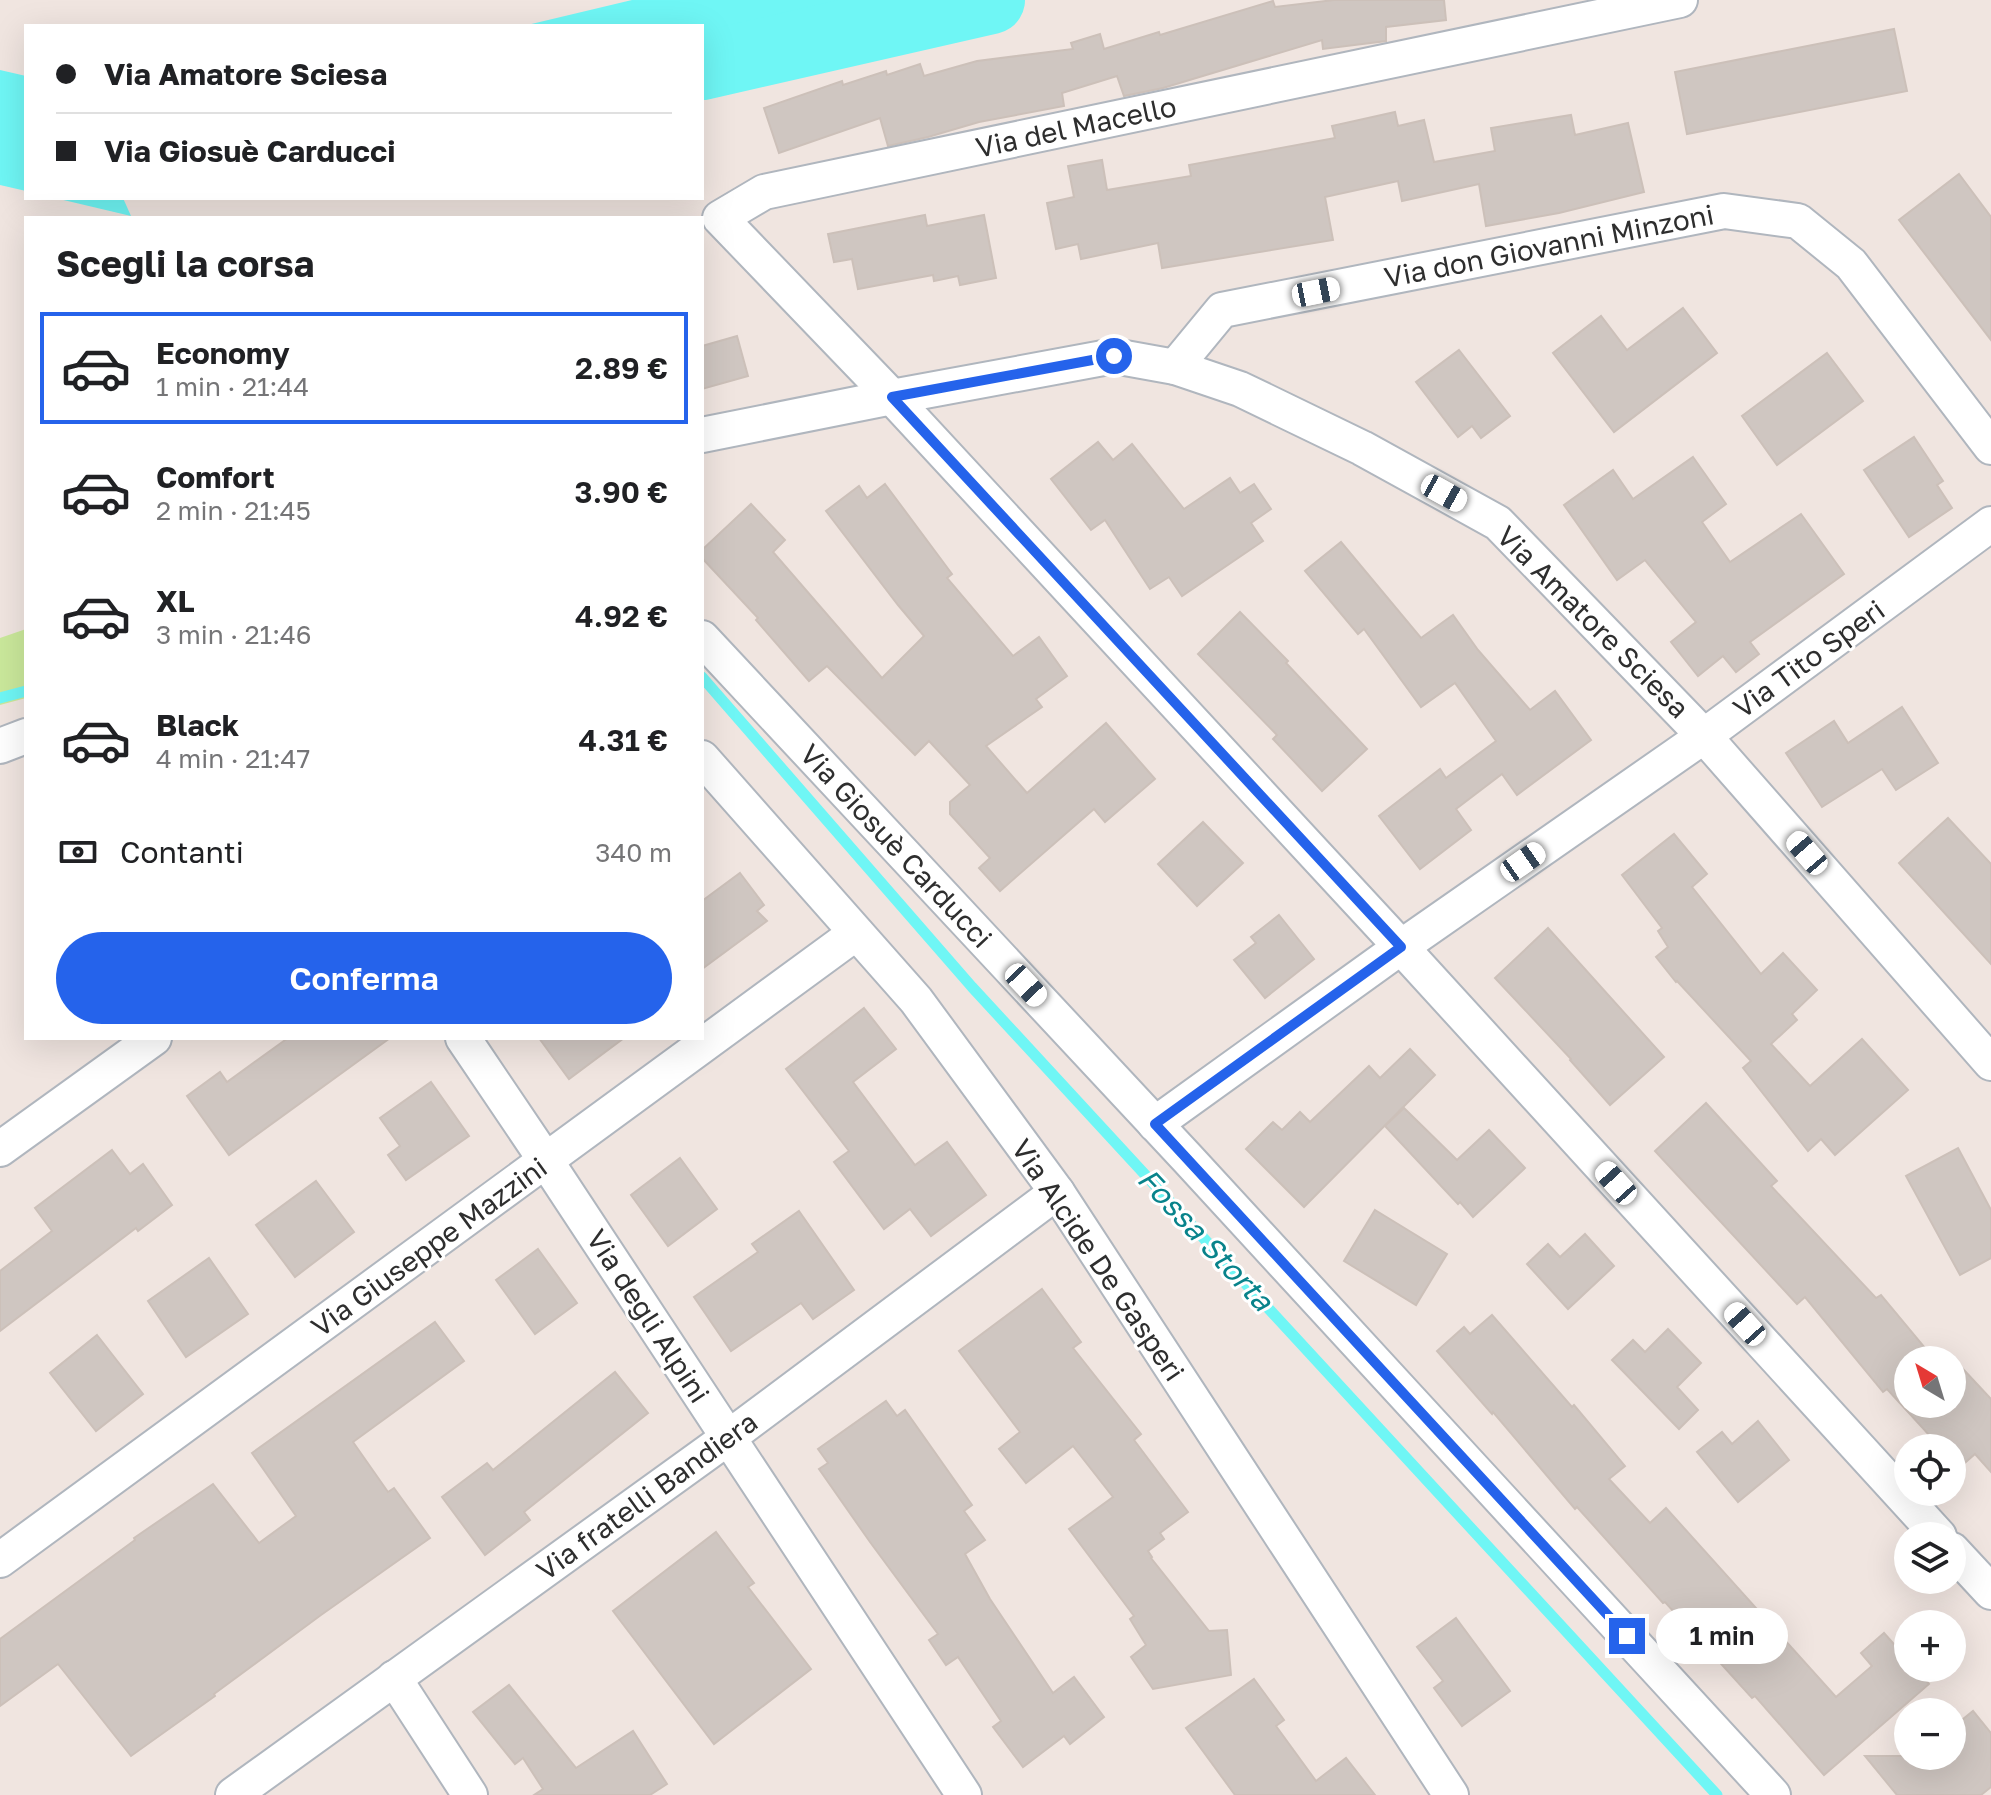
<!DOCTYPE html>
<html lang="it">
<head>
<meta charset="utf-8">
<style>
	:root { --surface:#fff; --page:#f6f6f6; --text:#202124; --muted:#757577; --line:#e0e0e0; --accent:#2563eb }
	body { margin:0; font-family:"Golos Text",sans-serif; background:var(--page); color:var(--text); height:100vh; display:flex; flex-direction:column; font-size:30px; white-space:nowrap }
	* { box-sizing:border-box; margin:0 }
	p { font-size:26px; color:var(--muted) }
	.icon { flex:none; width:44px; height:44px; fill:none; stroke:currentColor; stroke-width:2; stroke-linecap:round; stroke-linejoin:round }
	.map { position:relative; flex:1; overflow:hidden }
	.panel { position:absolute; left:24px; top:216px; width:680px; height:824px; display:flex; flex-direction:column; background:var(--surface); border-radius:0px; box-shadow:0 8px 32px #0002 }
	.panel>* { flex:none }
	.guide { position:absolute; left:24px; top:24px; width:680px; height:176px; border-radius:0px; box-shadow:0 8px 32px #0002; display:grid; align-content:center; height:176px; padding:0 32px; background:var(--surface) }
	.needle { width:52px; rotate:322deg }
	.controls { position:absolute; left:1894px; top:1346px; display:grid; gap:16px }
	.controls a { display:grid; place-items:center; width:72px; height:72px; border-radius:50%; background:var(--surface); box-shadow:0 8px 32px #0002; font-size:40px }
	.end { position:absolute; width:36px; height:36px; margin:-18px; border:10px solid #2563eb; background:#fff; box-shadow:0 0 0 4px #fff }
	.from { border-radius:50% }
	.bubble { position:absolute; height:56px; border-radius:28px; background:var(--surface); box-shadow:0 8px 32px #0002; font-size:26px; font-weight:600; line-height:56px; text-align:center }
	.car { position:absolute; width:24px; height:48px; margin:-24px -12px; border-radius:10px; box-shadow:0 0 6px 2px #0007; background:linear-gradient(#fff 24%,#345 0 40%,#fff 0 76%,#345 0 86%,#fff 0) }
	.guide b { display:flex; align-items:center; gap:28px; height:76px; font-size:30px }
	.guide b+b { border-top:2px solid var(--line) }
	.guide i { width:20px; height:20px; background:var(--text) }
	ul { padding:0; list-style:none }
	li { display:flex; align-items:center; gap:24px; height:112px; margin:0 16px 12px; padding:0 16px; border:4px solid transparent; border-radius:0px }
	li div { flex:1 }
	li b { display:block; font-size:30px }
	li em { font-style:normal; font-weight:600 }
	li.current { border-color:var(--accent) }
	li>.icon { width:72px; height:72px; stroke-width:1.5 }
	h2 { padding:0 32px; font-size:36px; line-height:96px }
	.pay { display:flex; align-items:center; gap:20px; height:88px; padding:0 32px; font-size:30px }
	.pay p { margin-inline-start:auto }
	.button { display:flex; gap:16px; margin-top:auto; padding:16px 32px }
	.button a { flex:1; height:92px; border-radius:48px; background:var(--accent); color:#fff; font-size:32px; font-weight:600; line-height:92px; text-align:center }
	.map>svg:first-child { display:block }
	.green { fill:#cae89b }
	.water { fill:#6ff6f5 }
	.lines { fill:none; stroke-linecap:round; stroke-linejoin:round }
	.stream { stroke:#6ff6f5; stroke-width:11 }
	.river { stroke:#6ff6f5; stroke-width:68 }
	.building { fill:#cfc6c1; stroke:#ccc0b9; stroke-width:2 }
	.street-casing { stroke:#b0b6be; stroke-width:38 }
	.street { stroke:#fff; stroke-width:34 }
	.route { stroke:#2563eb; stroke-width:10 }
	.labels { text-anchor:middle; stroke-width:6; stroke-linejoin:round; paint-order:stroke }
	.street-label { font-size:28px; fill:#2e2e2e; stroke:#fff }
	.water-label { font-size:30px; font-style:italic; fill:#08838b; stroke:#fff }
</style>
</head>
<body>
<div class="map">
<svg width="1991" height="1795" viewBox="0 0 1991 1795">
	<rect width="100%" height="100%" fill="#f0e5e0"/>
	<polygon class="green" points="26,629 26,698 0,705 0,638"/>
	<g class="water">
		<polygon points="632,0 957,0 913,9 702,64 702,26 523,26"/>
		<polygon points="0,70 26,76 26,191 0,185"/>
		<polygon points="55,198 123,198 131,216"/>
	</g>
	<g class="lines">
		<g class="stream">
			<polyline points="702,677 972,987 1717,1795"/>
			<polyline points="0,698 26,691"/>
		</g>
		<polyline class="river" points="702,66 991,0"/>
	</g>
	<g class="building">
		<polygon points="1334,0 1444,0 1446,20 1386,27 1386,41 1323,49 1322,40 1163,88 1124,96 1117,76 1062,93 1064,106 979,122 928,137 888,146 880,118 779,153 764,108 842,81 843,85 886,71 887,75 920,64 924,76 977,61 1073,49 1071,43 1100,34 1104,49 1159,32 1160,35 1273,1 1275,7"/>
		<polygon points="1894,29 1907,91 1687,134 1675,72"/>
		<polygon points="1395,112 1398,126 1424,120 1434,162 1495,151 1491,128 1571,115 1575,135 1628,123 1644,192 1559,213 1486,226 1479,184 1402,201 1398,181 1325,197 1333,240 1162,268 1158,243 1081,259 1078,244 1056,249 1047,203 1074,197 1068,166 1102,160 1107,190 1191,176 1189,165 1335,138 1332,126"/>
		<polygon points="1959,174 1991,217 1991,340 1899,220"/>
		<polygon points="925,215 927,226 984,215 996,278 960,285 958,276 934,281 933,275 858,289 852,259 834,262 828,234"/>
		<polygon points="1683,308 1717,353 1614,432 1553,353 1601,316 1627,350"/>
		<polygon points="737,336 748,376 702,389 702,346"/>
		<polygon points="1459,350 1510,416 1481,438 1472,426 1458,437 1416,382"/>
		<polygon points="1827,353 1863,401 1777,465 1742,416"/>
		<polygon points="1914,437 1943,481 1937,485 1952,508 1909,537 1864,470"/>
		<polygon points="1098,442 1113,460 1132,444 1184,509 1230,478 1240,493 1254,484 1271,509 1251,523 1263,541 1182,596 1169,577 1150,589 1105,520 1091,530 1051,479"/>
		<polygon points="1693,457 1726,504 1702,522 1730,562 1801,514 1844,574 1750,642 1759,654 1736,672 1723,656 1698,676 1671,642 1696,622 1645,560 1617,580 1564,505 1613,470 1633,499"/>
		<polygon points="885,484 952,574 947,578 1013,656 1039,637 1067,676 1036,699 1042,707 986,746 1027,793 1106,723 1155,779 1105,822 1094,809 1000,891 979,868 990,858 950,814 950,802 970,785 929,741 915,755 827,666 809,681 756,620 758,618 702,558 702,550 751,504 785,540 773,552 882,678 924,636 898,605 826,511 859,486 867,498"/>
		<polygon points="1341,542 1421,638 1453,615 1478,650 1530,710 1555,691 1591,740 1517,795 1502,774 1456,809 1471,830 1420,869 1379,816 1440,769 1446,778 1496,741 1455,683 1421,707 1364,629 1358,634 1305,571"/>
		<polygon points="1240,612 1288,661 1286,663 1367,749 1322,791 1273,739 1277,735 1198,654"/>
		<polygon points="1902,707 1938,763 1896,790 1882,769 1822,807 1786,753 1834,721 1848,743"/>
		<polygon points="1948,818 1991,864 1991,964 1899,863"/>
		<polygon points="1203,822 1243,863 1197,906 1158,864"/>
		<polygon points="1674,834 1707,874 1692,887 1761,974 1783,953 1817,990 1792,1014 1797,1020 1771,1044 1810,1086 1862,1039 1908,1090 1835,1155 1821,1139 1808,1151 1743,1068 1751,1061 1677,981 1676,982 1656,957 1668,947 1658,931 1662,928 1622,875"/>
		<polygon points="740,873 764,905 757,911 767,921 702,969 702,901"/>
		<polygon points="1279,915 1314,959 1265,998 1234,960 1256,943 1251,937"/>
		<polygon points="1548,928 1664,1057 1610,1105 1570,1060 1571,1059 1495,978"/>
		<polygon points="864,1008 896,1049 853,1082 915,1165 947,1142 986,1195 931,1236 910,1209 884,1229 834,1162 849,1151 786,1069"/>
		<polygon points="288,1038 390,1038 229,1155 187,1096 220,1072 227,1082"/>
		<polygon points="539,1038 624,1038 569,1079"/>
		<polygon points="1410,1049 1435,1075 1304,1207 1246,1149 1273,1122 1282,1130 1300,1112 1310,1122 1369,1066 1380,1078"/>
		<polygon points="431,1082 469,1136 406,1180 388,1155 400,1146 380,1118"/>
		<polygon points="1706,1103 1777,1181 1771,1186 1876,1298 1881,1295 1935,1360 1908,1360 1908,1404 1952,1404 1952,1379 1963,1369 1991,1399 1991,1472 1975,1454 1959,1468 1952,1460 1952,1448 1941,1448 1887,1389 1883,1392 1805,1297 1797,1304 1655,1151"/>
		<polygon points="1404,1108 1457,1160 1489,1130 1525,1168 1473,1217 1460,1202 1458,1204 1385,1126"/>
		<polygon points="1958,1148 1991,1210 1991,1258 1960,1275 1906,1176"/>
		<polygon points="112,1150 130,1174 143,1164 172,1205 138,1231 136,1228 0,1331 0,1271 52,1231 35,1208"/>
		<polygon points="680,1158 717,1209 668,1246 631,1195"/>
		<polygon points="316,1181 354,1232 295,1277 256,1225"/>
		<polygon points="1375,1210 1447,1254 1416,1305 1344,1261"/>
		<polygon points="799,1211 854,1290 813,1319 801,1303 731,1351 694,1297 758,1252 752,1244"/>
		<polygon points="1585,1234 1614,1266 1568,1309 1527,1264 1548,1244 1560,1257"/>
		<polygon points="538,1249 577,1303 535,1334 496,1280"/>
		<polygon points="209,1258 248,1314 186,1357 148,1301"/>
		<polygon points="1042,1289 1081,1342 1073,1348 1141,1434 1134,1440 1188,1512 1160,1533 1164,1539 1148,1551 1152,1557 1151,1558 1209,1631 1227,1630 1231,1675 1153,1689 1131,1657 1146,1645 1130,1619 1134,1616 1069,1529 1113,1497 1073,1446 1026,1483 999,1449 1020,1432 959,1351"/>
		<polygon points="1492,1315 1572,1407 1574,1405 1625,1466 1609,1479 1650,1523 1666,1508 1836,1697 1872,1666 1861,1653 1884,1633 1908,1660 1908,1668 1915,1668 1929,1684 1824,1775 1755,1696 1752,1698 1665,1602 1663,1603 1577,1507 1575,1509 1493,1412 1492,1414 1437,1351 1464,1327 1470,1334"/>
		<polygon points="435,1322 464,1361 353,1442 388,1492 394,1488 430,1538 321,1615 214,1694 215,1696 131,1756 58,1664 0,1706 0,1639 135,1540 134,1538 213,1484 259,1543 296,1516 252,1453"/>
		<polygon points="1668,1329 1701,1363 1677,1387 1698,1410 1679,1429 1612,1360 1633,1340 1645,1352"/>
		<polygon points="97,1335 143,1394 96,1431 50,1373"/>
		<polygon points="615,1372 648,1413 524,1512 530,1520 485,1555 442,1497 487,1463 493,1470"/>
		<polygon points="886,1401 897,1416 905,1410 972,1505 964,1511 985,1540 965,1554 990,1599 1053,1693 1074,1677 1104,1717 1070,1744 1064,1736 1023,1767 993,1727 1001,1721 958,1657 946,1665 929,1640 938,1634 870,1542 819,1469 828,1463 818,1449"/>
		<polygon points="1758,1421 1789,1460 1738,1502 1697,1452 1722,1432 1732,1444"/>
		<polygon points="716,1532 754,1583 748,1587 811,1669 714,1744 613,1611"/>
		<polygon points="1456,1618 1510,1691 1462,1726 1434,1688 1443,1681 1417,1647"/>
		<polygon points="1254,1679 1284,1720 1276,1726 1316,1781 1346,1758 1375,1795 1235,1795 1186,1728"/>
		<polygon points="509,1685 576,1768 633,1731 667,1784 650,1795 534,1795 543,1789 523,1758 515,1764 473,1712"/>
		<polygon points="1973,1711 1991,1733 1991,1787 1981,1795 1897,1795 1865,1756 1952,1756 1952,1728"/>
	</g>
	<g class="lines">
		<defs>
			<g id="street">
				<polyline points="1680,0 764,192 720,218 892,397 1401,947 1939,1536"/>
				<polyline points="1175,367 1222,310 1724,211 1798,221 1851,264 1991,447"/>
				<polyline points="702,435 892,397 1114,356 1175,367 1240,389 1362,448 1498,523 1704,736 1991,1063"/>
				<polyline points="702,638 1188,1159 1773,1795"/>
				<polyline points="0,746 26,736"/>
				<polyline points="702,758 916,1000 1057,1192 1451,1795"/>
				<polyline points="463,1038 546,1161 964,1795"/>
				<polyline points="1155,1124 1401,947 1704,736 1991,524"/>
				<polyline points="0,1149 154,1038"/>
				<polyline points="1952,1550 1991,1592"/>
				<polyline points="0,1560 856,933"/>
				<polyline points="394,1678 470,1795"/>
				<polyline points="233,1795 729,1437 1057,1192"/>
			</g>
		</defs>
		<use href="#street" class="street-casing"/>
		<use href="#street" class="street"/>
	</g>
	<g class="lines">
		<polyline class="route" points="1114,356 892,397 1401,947 1155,1124 1627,1636"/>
	</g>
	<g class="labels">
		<g class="street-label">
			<text transform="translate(1076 127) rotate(-12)" y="10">Via del Macello</text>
			<text transform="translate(1549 246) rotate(-11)" y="10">Via don Giovanni Minzoni</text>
			<text transform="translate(1593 622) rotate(45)" y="10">Via Amatore Sciesa</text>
			<text transform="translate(1809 659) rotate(-36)" y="10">Via Tito Speri</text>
			<text transform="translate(896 846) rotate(47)" y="10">Via Giosuè Carducci</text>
			<text transform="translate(429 1247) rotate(-36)" y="10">Via Giuseppe Mazzini</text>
			<text transform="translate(1098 1260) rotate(56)" y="10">Via Alcide De Gasperi</text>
			<text transform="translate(648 1316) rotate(57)" y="10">Via degli Alpini</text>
			<text transform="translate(647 1496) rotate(-36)" y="10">Via fratelli Bandiera</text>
		</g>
		<g class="water-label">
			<text transform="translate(1205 1240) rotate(47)" y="10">Fossa Storta</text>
		</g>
	</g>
</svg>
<div class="controls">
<a><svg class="needle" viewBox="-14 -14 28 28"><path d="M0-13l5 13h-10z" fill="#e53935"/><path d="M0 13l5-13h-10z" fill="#757577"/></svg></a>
<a><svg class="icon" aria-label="locate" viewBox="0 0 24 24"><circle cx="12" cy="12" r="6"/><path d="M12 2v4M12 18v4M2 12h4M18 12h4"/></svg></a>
<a><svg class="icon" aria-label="layers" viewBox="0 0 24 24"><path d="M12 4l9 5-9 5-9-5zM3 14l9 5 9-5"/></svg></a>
<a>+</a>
<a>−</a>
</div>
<i class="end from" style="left:1114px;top:356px"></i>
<i class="end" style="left:1627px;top:1636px"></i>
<div class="bubble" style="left:1656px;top:1608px;width:132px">1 min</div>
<i class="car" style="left:1316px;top:292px;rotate:79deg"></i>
<i class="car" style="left:1444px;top:493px;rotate:119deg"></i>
<i class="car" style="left:1807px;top:853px;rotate:319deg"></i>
<i class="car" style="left:1523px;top:862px;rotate:55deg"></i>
<i class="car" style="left:1026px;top:985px;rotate:137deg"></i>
<i class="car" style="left:1616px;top:1183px;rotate:318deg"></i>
<i class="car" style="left:1745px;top:1324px;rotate:318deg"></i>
<div class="guide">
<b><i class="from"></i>Via Amatore Sciesa</b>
<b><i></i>Via Giosuè Carducci</b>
</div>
<section class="panel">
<h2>Scegli la corsa</h2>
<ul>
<li class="current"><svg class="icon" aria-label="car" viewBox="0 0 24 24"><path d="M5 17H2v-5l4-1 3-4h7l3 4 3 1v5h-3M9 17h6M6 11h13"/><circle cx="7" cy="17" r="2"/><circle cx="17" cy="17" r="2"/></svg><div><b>Economy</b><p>1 min · 21:44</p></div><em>2.89 €</em></li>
<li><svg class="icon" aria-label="car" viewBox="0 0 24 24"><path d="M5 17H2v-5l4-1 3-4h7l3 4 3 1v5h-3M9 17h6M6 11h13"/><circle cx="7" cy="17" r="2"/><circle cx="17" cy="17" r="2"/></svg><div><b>Comfort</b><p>2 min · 21:45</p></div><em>3.90 €</em></li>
<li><svg class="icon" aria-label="car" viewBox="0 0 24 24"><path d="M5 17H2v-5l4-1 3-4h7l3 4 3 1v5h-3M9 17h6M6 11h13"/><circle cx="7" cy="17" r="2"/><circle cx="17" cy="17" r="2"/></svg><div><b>XL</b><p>3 min · 21:46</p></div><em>4.92 €</em></li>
<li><svg class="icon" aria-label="car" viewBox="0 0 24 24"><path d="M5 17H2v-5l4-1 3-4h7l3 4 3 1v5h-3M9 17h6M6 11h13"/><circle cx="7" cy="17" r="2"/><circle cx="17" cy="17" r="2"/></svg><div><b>Black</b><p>4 min · 21:47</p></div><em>4.31 €</em></li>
</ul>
<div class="pay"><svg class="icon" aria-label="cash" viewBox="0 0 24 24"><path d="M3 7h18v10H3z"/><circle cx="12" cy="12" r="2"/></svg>Contanti<p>340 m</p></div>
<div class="button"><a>Conferma</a></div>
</section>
</div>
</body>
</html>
